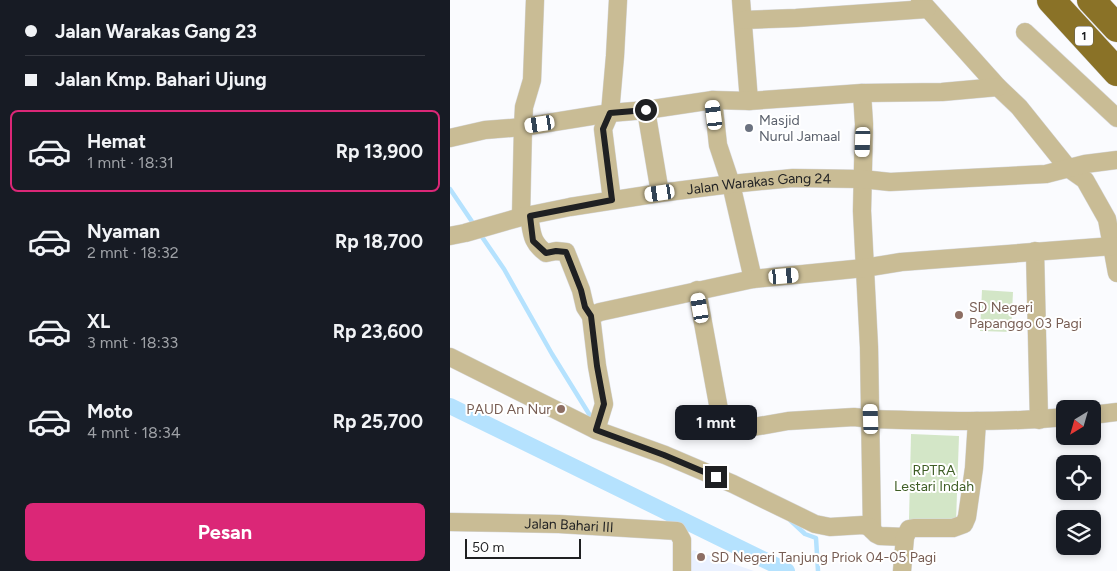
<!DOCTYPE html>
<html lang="id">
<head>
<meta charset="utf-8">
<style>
	:root { --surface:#171b24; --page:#20242c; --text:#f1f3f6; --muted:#9ea1a6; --line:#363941; --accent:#db2777 }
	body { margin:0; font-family:Figtree,sans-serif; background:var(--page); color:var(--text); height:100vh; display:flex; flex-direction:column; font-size:19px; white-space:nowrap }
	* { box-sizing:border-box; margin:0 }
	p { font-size:16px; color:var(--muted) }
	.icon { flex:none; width:28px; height:28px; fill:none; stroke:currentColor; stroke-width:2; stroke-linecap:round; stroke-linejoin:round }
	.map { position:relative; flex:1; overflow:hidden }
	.drawer { display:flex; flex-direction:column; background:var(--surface); width:450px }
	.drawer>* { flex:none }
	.banner { display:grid; align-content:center; height:110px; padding:0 25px; background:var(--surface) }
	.needle { width:32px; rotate:217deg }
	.tools { position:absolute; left:606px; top:400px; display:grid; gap:10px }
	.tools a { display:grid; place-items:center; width:45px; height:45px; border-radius:8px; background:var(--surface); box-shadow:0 2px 8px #0003; font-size:25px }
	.scale { position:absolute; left:15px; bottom:12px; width:116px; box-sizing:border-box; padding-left:5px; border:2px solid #1f2022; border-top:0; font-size:14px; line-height:18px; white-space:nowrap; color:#1f2022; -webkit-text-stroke:4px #fff; paint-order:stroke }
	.end { position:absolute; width:22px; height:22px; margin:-11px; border:6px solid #1f2022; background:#fff; box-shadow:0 0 0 2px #fff }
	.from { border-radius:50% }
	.bubble { position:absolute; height:35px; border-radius:8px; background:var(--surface); box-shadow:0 2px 8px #0003; font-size:16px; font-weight:700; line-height:35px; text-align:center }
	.car { position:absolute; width:15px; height:30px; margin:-15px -8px; border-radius:6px; box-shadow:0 0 4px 1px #0007; background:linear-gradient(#fff 24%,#345 0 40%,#fff 0 76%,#345 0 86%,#fff 0) }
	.banner b { display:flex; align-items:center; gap:18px; height:48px; font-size:19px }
	.banner b+b { border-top:1px solid var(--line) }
	.banner i { width:12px; height:12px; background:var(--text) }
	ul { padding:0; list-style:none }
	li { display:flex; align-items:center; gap:15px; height:82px; margin:0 10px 8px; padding:0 15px; border:2px solid transparent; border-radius:8px }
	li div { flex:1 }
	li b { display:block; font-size:19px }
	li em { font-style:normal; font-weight:700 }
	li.current { border-color:var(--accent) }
	li>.icon { width:45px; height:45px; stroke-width:1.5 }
	.primary-button { display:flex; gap:10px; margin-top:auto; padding:10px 25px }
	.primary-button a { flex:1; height:58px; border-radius:8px; background:var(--accent); color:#fff; font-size:20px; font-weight:700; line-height:58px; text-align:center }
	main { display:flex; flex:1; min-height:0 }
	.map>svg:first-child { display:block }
	.built { fill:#eaf1ff }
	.green { fill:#d3e6c7 }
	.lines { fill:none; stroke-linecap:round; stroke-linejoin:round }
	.stream { stroke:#b5e2fe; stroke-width:4.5 }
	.canal { stroke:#b5e2fe; stroke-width:16 }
	.minor-casing { stroke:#d7d8db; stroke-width:19 }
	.motorway-casing { stroke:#d7d8db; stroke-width:29 }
	.minor { stroke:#c9bc95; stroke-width:18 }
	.motorway { stroke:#8a7227; stroke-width:28 }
	.route { stroke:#1f2022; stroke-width:6 }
	.worship-dot { fill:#6b7280; stroke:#fff; stroke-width:2 }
	.education-dot { fill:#8d6e63; stroke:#fff; stroke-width:2 }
	.labels { text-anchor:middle; stroke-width:4; stroke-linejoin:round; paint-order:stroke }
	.shield { fill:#fff; stroke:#626364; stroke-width:1 }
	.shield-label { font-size:12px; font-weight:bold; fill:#1f2022 }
	.worship-label { font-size:14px; fill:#5b616d; stroke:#fff; text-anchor:start }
	.street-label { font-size:14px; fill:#1f2022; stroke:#fff }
	.education-label { font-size:14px; fill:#785e54; stroke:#fff; text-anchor:start }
	.park-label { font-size:14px; fill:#3f5e26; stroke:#fff }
</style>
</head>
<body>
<main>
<section class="drawer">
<div class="banner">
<b><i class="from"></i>Jalan Warakas Gang 23</b>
<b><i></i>Jalan Kmp. Bahari Ujung</b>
</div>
<ul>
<li class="current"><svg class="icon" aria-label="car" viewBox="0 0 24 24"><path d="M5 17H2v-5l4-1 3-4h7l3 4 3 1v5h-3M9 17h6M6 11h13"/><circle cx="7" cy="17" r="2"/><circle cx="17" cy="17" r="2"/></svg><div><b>Hemat</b><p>1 mnt · 18:31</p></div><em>Rp 13,900</em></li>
<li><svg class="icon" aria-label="car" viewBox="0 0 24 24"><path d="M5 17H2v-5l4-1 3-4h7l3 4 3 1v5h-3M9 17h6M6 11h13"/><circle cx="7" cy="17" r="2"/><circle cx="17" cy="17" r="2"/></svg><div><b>Nyaman</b><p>2 mnt · 18:32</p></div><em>Rp 18,700</em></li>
<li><svg class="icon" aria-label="car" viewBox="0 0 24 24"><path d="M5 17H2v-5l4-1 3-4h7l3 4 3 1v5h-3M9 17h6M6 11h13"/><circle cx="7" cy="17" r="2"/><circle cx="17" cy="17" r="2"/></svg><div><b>XL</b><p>3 mnt · 18:33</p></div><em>Rp 23,600</em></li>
<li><svg class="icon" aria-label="car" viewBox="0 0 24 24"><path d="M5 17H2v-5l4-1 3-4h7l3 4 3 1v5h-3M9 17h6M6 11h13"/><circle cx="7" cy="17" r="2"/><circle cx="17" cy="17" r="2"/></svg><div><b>Moto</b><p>4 mnt · 18:34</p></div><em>Rp 25,700</em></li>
</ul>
<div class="primary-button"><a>Pesan</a></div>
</section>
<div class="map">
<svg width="667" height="571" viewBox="0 0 667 571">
	<rect width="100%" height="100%" fill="#fafbfe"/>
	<polygon class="built" points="243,550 304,571 235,571 235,564"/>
	<g class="green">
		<polygon points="532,290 563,292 561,332 530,331"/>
		<polygon points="461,434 509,436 506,522 459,520"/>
	</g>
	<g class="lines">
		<g class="stream">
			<polyline points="0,189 25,226"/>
			<polyline points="30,234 54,269 102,354 144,422"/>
			<polyline points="340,520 355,534 366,538 368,571"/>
		</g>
		<polyline class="canal" points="0,406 337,571"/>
		<defs>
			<g id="minor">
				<polyline points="291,0 299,101"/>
				<polyline points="470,0 548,87 569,107 618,168 635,180 657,219 667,273"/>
				<polyline points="293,20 346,18 477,9"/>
				<polyline points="575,32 667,118"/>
				<polyline points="412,93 414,124 412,211 419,347 422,530"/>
				<polyline points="263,100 268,145 281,184 303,279"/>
				<polyline points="196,110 210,193"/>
				<polyline points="0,138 35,130 73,127 160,113 196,110 263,100 299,101 412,93 492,92 548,87"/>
				<polyline points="162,200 153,129 160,113 165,56 168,0"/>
				<path d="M79 216C82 233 81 242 96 253L106 251 116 252 131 290 135 307 141 316 147 366 154 404 146 430"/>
				<polyline points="71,217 73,127 74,107 82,80 85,0"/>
				<path id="s1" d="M0 236 15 233 71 217 120 207 210 193 281 184 343 178 412 179 440 182 596 174 635 164 667 160"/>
				<polyline points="585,251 589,420"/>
				<path d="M247 290 270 415 276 424 292 429 338 421 404 417 421 419C485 421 551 423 615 417"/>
				<polyline points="141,316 150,312 303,279 414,268 451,262 663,246"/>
				<polyline points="0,357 146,430 215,455 283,484 365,524 380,527 413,525 419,527 426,534 430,536 455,537"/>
				<polyline points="642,415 667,412"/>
				<path id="s2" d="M0 522 109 524 227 531 232 540V571"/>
				<polyline points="452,571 455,537 459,529 464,528 503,528 514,524 517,517 524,468 527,421"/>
			</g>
			<g id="motorway">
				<polyline points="601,0 667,72"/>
				<polyline points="641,0 667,28"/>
			</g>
		</defs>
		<use href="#minor" class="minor-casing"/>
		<use href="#motorway" class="motorway-casing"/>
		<use href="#minor" class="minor"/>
		<use href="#motorway" class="motorway"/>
	</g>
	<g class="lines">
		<polyline class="route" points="196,110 160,113 153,129 162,200 80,216 83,241 96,253 106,251 116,252 131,290 135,307 141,316 147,366 154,404 146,430 214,455 266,477"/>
	</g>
	<circle class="worship-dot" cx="299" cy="128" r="5"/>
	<g class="education-dot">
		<circle cx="509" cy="315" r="5"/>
		<circle cx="111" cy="409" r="5"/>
		<circle cx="251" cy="557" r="5"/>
	</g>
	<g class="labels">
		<rect class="shield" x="625" y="26.5" width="18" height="19" rx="4"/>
		<g class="shield-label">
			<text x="634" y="40">1</text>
		</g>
		<g class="worship-label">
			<text x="309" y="125">Masjid<tspan x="309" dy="16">Nurul Jamaal</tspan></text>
		</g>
		<g class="street-label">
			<text dy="5" stroke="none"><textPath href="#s1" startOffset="314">Jalan Warakas Gang 24</textPath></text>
			<text dy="5" stroke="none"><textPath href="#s2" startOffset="119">Jalan Bahari III</textPath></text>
		</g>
		<g class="education-label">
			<text x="519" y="312">SD Negeri<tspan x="519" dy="16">Papanggo 03 Pagi</tspan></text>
			<text x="101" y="414" text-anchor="end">PAUD An Nur</text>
			<text x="261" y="562">SD Negeri Tanjung Priok 04-05 Pagi</text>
		</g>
		<g class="park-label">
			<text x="484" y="475">RPTRA<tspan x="484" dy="16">Lestari Indah</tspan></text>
		</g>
	</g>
</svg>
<div class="tools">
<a><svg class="needle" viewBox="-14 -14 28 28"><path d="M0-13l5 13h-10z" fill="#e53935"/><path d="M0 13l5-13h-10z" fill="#9ea1a6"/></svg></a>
<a><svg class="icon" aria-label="locate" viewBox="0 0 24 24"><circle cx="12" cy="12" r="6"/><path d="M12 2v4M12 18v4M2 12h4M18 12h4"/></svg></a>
<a><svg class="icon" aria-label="layers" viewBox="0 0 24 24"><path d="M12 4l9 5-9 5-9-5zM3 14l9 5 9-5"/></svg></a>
</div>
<div class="scale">50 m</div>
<i class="end from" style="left:196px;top:110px"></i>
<i class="end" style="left:266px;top:477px"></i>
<div class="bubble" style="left:225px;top:405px;width:82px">1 mnt</div>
<i class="car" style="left:264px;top:115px;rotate:353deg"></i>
<i class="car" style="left:90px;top:124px;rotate:261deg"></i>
<i class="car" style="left:413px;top:142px;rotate:182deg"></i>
<i class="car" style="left:210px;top:193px;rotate:262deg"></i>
<i class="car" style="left:334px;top:276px;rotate:85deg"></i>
<i class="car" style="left:250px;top:308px;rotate:350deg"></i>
<i class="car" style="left:421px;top:419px;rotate:358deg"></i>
</div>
</main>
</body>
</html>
